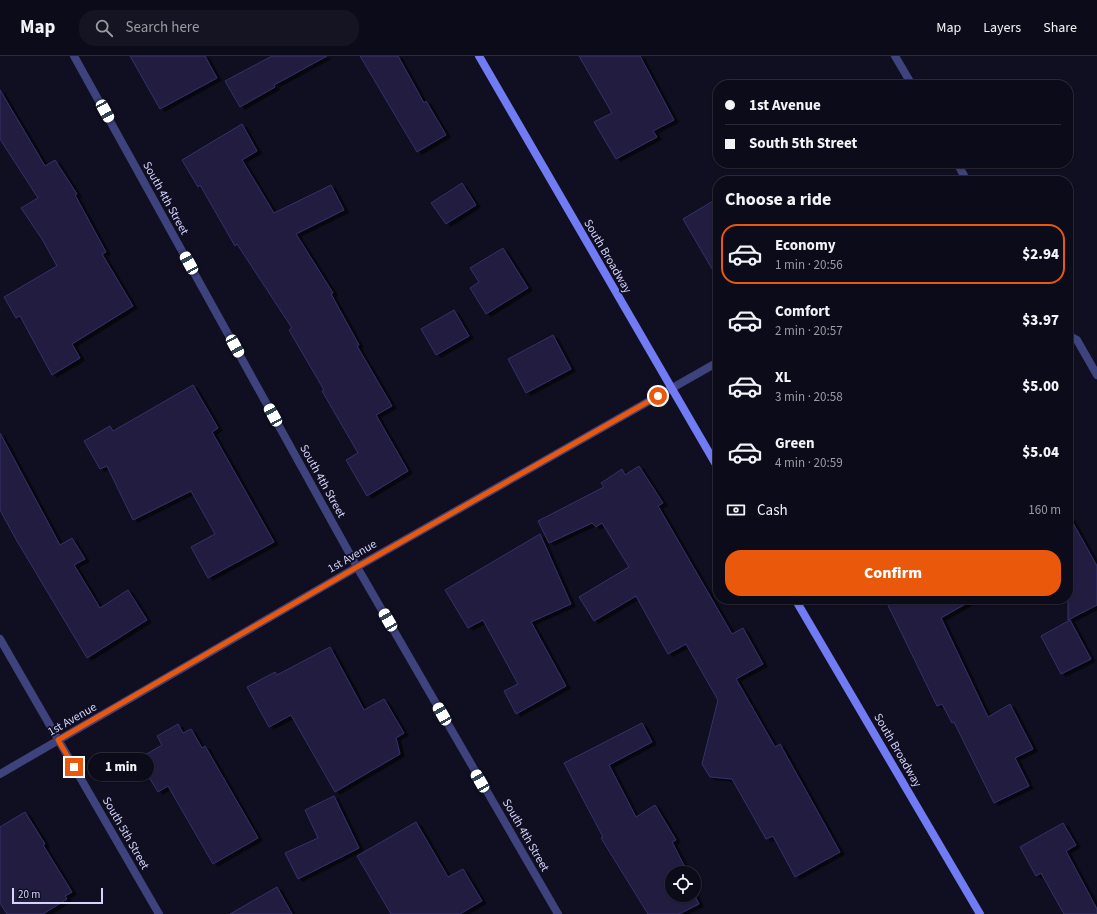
<!DOCTYPE html>
<html lang="en">
<head>
<meta charset="utf-8">
<style>
	:root { --surface:#0c0b19; --page:#151422; --text:#f1f3f6; --muted:#9a9ba2; --line:#2c2b38; --accent:#ea580c }
	body { margin:0; font-family:"Source Sans 3",sans-serif; background:var(--page); color:var(--text); height:100vh; display:flex; flex-direction:column; font-size:15px; white-space:nowrap }
	* { box-sizing:border-box; margin:0 }
	p { font-size:13px; color:var(--muted) }
	.icon { flex:none; width:22px; height:22px; fill:none; stroke:currentColor; stroke-width:2; stroke-linecap:round; stroke-linejoin:round }
	.map { position:relative; flex:1; overflow:hidden }
	.drawer { position:absolute; left:713px; top:120px; width:360px; height:428px; display:flex; flex-direction:column; background:var(--surface); border-radius:16px; box-shadow:0 1px 3px #0004,0 0 0 1px var(--line) }
	.drawer>* { flex:none }
	.top-card { position:absolute; left:713px; top:24px; width:360px; height:88px; border-radius:16px; box-shadow:0 1px 3px #0004,0 0 0 1px var(--line); display:grid; align-content:center; height:88px; padding:0 12px; background:var(--surface) }
	.controls { position:absolute; left:665px; top:810px; display:grid; gap:8px }
	.controls a { display:grid; place-items:center; width:36px; height:36px; border-radius:50%; background:var(--surface); box-shadow:0 1px 3px #0004,0 0 0 1px var(--line); font-size:20px }
	.scale { position:absolute; left:12px; bottom:10px; width:91px; box-sizing:border-box; padding-left:4px; border:2px solid #d3d3fc; border-top:0; font-size:11px; line-height:14px; white-space:nowrap; color:#d3d3fc; -webkit-text-stroke:3px #100f21; paint-order:stroke }
	.end { position:absolute; width:18px; height:18px; margin:-9px; border:5px solid #ea580c; background:#fff; box-shadow:0 0 0 2px #fff }
	.from { border-radius:50% }
	.bubble { position:absolute; height:28px; border-radius:14px; background:var(--surface); box-shadow:0 1px 3px #0004,0 0 0 1px var(--line); font-size:13px; font-weight:800; line-height:28px; text-align:center }
	.car { position:absolute; width:12px; height:24px; margin:-12px -6px; border-radius:5px; box-shadow:0 0 3px 1px #0007; background:linear-gradient(#fff 24%,#345 0 40%,#fff 0 76%,#345 0 86%,#fff 0) }
	.top-card b { display:flex; align-items:center; gap:14px; height:38px; font-size:15px }
	.top-card b+b { border-top:1px solid var(--line) }
	.top-card i { width:10px; height:10px; background:var(--text) }
	ul { padding:0; list-style:none }
	li { display:flex; align-items:center; gap:12px; height:60px; margin:0 8px 6px; padding:0 4px; border:2px solid transparent; border-radius:16px }
	li div { flex:1 }
	li b { display:block; font-size:15px }
	li em { font-style:normal; font-weight:800 }
	li.active { border-color:var(--accent) }
	li>.icon { width:36px; height:36px; stroke-width:1.5 }
	h2 { padding:0 12px; font-size:18px; line-height:48px }
	.pay { display:flex; align-items:center; gap:10px; height:44px; padding:0 12px; font-size:15px }
	.pay p { margin-inline-start:auto }
	.primary-button { display:flex; gap:8px; margin-top:auto; padding:8px 12px }
	.primary-button a { flex:1; height:46px; border-radius:16px; background:var(--accent); color:#fff; font-size:16px; font-weight:800; line-height:46px; text-align:center }
	header { display:flex; align-items:center; gap:24px; box-sizing:border-box; height:56px; padding:0 20px; background:var(--surface); border-bottom:1px solid var(--line) }
	header strong { font-size:19px }
	nav { display:flex; gap:22px; margin-inline-start:auto; font-size:14px }
	.search { width:280px; height:36px; background:var(--page); display:flex; align-items:center; gap:10px; box-sizing:border-box; padding:0 14px; border-radius:16px; color:var(--muted); font-size:15px }
	.map>svg:first-child { display:block }
	.building { fill:#201d41; stroke:#36306b; filter:url(#shadow) }
	.lines { fill:none; stroke-linecap:round; stroke-linejoin:round }
	.street { stroke:#3e427d; stroke-width:8 }
	.secondary { stroke:#717bf4; stroke-width:8 }
	.route { stroke:#ea580c; stroke-width:5 }
	.labels { text-anchor:middle; stroke-width:3.5; stroke-linejoin:round; paint-order:stroke }
	.street-label { font-size:12px; fill:#d3d3fc; stroke:#100f21 }
</style>
</head>
<body>
<header>
<strong>Map</strong>
<div class="search"><svg class="icon" aria-label="search" viewBox="0 0 24 24"><circle cx="10" cy="10" r="6"/><path d="M15 15l6 6"/></svg>Search here</div>
<nav><a>Map</a><a>Layers</a><a>Share</a></nav>
</header>
<div class="map">
<svg width="1097" height="858" viewBox="0 0 1097 858">
	<defs>
		<filter id="shadow"><feDropShadow dx="4.5" dy="2.5" stdDeviation="0" flood-color="#0009"/></filter>
	</defs>
	<rect width="100%" height="100%" fill="#100f21"/>
	<g class="building">
		<polygon points="130,0 205,0 217,22 160,53"/>
		<polygon points="272,0 327,0 274,29 275,31 240,51 225,25"/>
		<polygon points="360,0 398,0 424,47 426,45 446,79 417,96"/>
		<polygon points="579,0 640,0 674,64 653,75 657,81 616,103 594,66 612,57"/>
		<polygon points="0,34 45,110 55,104 77,138 75,139 106,196 102,198 133,250 72,288 80,302 52,319 20,260 16,262 4,241 57,210 42,183 21,152 38,142 0,83"/>
		<polygon points="242,68 257,95 242,104 274,157 331,129 344,154 296,178 333,237 331,238 359,289 357,290 392,350 376,359 408,415 367,440 346,404 358,397 322,335 324,334 289,274 292,272 237,188 235,190 200,129 198,131 182,104"/>
		<polygon points="462,127 476,149 446,168 431,147"/>
		<polygon points="718,142 718,223 683,163"/>
		<polygon points="503,192 528,232 486,258 470,232 479,226 470,212"/>
		<polygon points="454,254 469,280 436,299 421,273"/>
		<polygon points="553,279 571,313 526,337 508,303"/>
		<polygon points="193,329 218,372 212,376 274,486 208,522 191,491 215,478 191,435 133,464 107,410 100,413 84,385 110,370 113,375"/>
		<polygon points="0,377 60,489 72,482 85,503 74,509 100,552 128,534 147,564 87,602 17,485 0,454"/>
		<polygon points="639,410 663,447 658,450 732,578 743,572 763,608 736,623 775,691 780,688 840,796 795,821 773,780 766,783 732,723 710,721 702,708 718,644 686,588 668,598 636,540 594,565 579,541 629,511 602,467 596,471 592,467 549,487 538,465 604,431 601,427 622,413 625,419"/>
		<polygon points="1068,458 1097,510 1097,549 1068,564"/>
		<polygon points="540,478 571,548 531,566 566,630 516,658 504,635 518,628 483,564 468,572 445,534"/>
		<polygon points="885,543 974,543 941,562 988,661 1010,648 1033,693 1015,702 1029,730 994,747 954,666 952,667 942,648 937,650"/>
		<polygon points="1070,564 1091,603 1061,618 1041,580"/>
		<polygon points="330,591 364,654 384,643 404,677 396,682 400,698 335,736 291,659 269,671 247,631 275,616 277,619"/>
		<polygon points="642,667 652,686 609,709 636,761 655,749 676,784 672,786 688,817 672,817 672,839 694,839 694,838 699,848 679,858 648,858 601,782 603,781 564,707"/>
		<polygon points="178,668 183,677 191,673 202,692 205,690 258,782 213,808 168,730 158,736 138,703 162,689 157,680"/>
		<polygon points="334,740 359,792 298,823 285,797 318,782 305,754"/>
		<polygon points="25,756 45,788 43,789 72,836 65,840 67,843 43,858 7,858 0,847 0,771"/>
		<polygon points="416,766 448,821 463,813 482,845 460,858 391,858 357,800"/>
		<polygon points="1063,767 1076,789 1066,795 1097,853 1097,858 1064,858 1041,817 1036,820 1020,791"/>
		<polygon points="277,831 292,858 230,858"/>
	</g>
	<g class="lines">
		<g class="street">
			<polyline points="74,0 357,511 558,858"/>
			<polyline points="895,0 912,29"/>
			<polyline points="957,107 967,125"/>
			<polyline points="1068,279 1077,284 1097,319"/>
			<polyline points="0,583 159,858"/>
			<polyline points="0,718 357,511 718,306"/>
		</g>
		<g class="secondary">
			<polyline points="479,0 718,412"/>
			<polyline points="795,543 980,858"/>
		</g>
	</g>
	<g class="lines">
		<polyline class="route" points="74,711 58,684 357,511 658,340"/>
	</g>
	<g class="labels">
		<g class="street-label">
			<text transform="translate(166 142) rotate(61)" y="4">South 4th Street</text>
			<text transform="translate(608 200) rotate(60)" y="4">South Broadway</text>
			<text transform="translate(323 425) rotate(61)" y="4">South 4th Street</text>
			<text transform="translate(352 500) rotate(-30)" y="4">1st Avenue</text>
			<text transform="translate(72 663) rotate(-30)" y="4">1st Avenue</text>
			<text transform="translate(898 694) rotate(60)" y="4">South Broadway</text>
			<text transform="translate(126 777) rotate(60)" y="4">South 5th Street</text>
			<text transform="translate(526 779) rotate(60)" y="4">South 4th Street</text>
		</g>
	</g>
</svg>
<div class="controls">
<a><svg class="icon" aria-label="locate" viewBox="0 0 24 24"><circle cx="12" cy="12" r="6"/><path d="M12 2v4M12 18v4M2 12h4M18 12h4"/></svg></a>
</div>
<div class="scale">20 m</div>
<i class="end from" style="left:658px;top:340px"></i>
<i class="end" style="left:74px;top:711px"></i>
<div class="bubble" style="left:88px;top:697px;width:66px">1 min</div>
<i class="car" style="left:105px;top:55px;rotate:151deg"></i>
<i class="car" style="left:189px;top:207px;rotate:331deg"></i>
<i class="car" style="left:235px;top:290px;rotate:151deg"></i>
<i class="car" style="left:273px;top:359px;rotate:331deg"></i>
<i class="car" style="left:388px;top:564px;rotate:330deg"></i>
<i class="car" style="left:442px;top:658px;rotate:330deg"></i>
<i class="car" style="left:480px;top:725px;rotate:330deg"></i>
<div class="top-card">
<b><i class="from"></i>1st Avenue</b>
<b><i></i>South 5th Street</b>
</div>
<section class="drawer">
<h2>Choose a ride</h2>
<ul>
<li class="active"><svg class="icon" aria-label="car" viewBox="0 0 24 24"><path d="M5 17H2v-5l4-1 3-4h7l3 4 3 1v5h-3M9 17h6M6 11h13"/><circle cx="7" cy="17" r="2"/><circle cx="17" cy="17" r="2"/></svg><div><b>Economy</b><p>1 min · 20:56</p></div><em>$2.94</em></li>
<li><svg class="icon" aria-label="car" viewBox="0 0 24 24"><path d="M5 17H2v-5l4-1 3-4h7l3 4 3 1v5h-3M9 17h6M6 11h13"/><circle cx="7" cy="17" r="2"/><circle cx="17" cy="17" r="2"/></svg><div><b>Comfort</b><p>2 min · 20:57</p></div><em>$3.97</em></li>
<li><svg class="icon" aria-label="car" viewBox="0 0 24 24"><path d="M5 17H2v-5l4-1 3-4h7l3 4 3 1v5h-3M9 17h6M6 11h13"/><circle cx="7" cy="17" r="2"/><circle cx="17" cy="17" r="2"/></svg><div><b>XL</b><p>3 min · 20:58</p></div><em>$5.00</em></li>
<li><svg class="icon" aria-label="car" viewBox="0 0 24 24"><path d="M5 17H2v-5l4-1 3-4h7l3 4 3 1v5h-3M9 17h6M6 11h13"/><circle cx="7" cy="17" r="2"/><circle cx="17" cy="17" r="2"/></svg><div><b>Green</b><p>4 min · 20:59</p></div><em>$5.04</em></li>
</ul>
<div class="pay"><svg class="icon" aria-label="cash" viewBox="0 0 24 24"><path d="M3 7h18v10H3z"/><circle cx="12" cy="12" r="2"/></svg>Cash<p>160 m</p></div>
<div class="primary-button"><a>Confirm</a></div>
</section>
</div>
</body>
</html>
